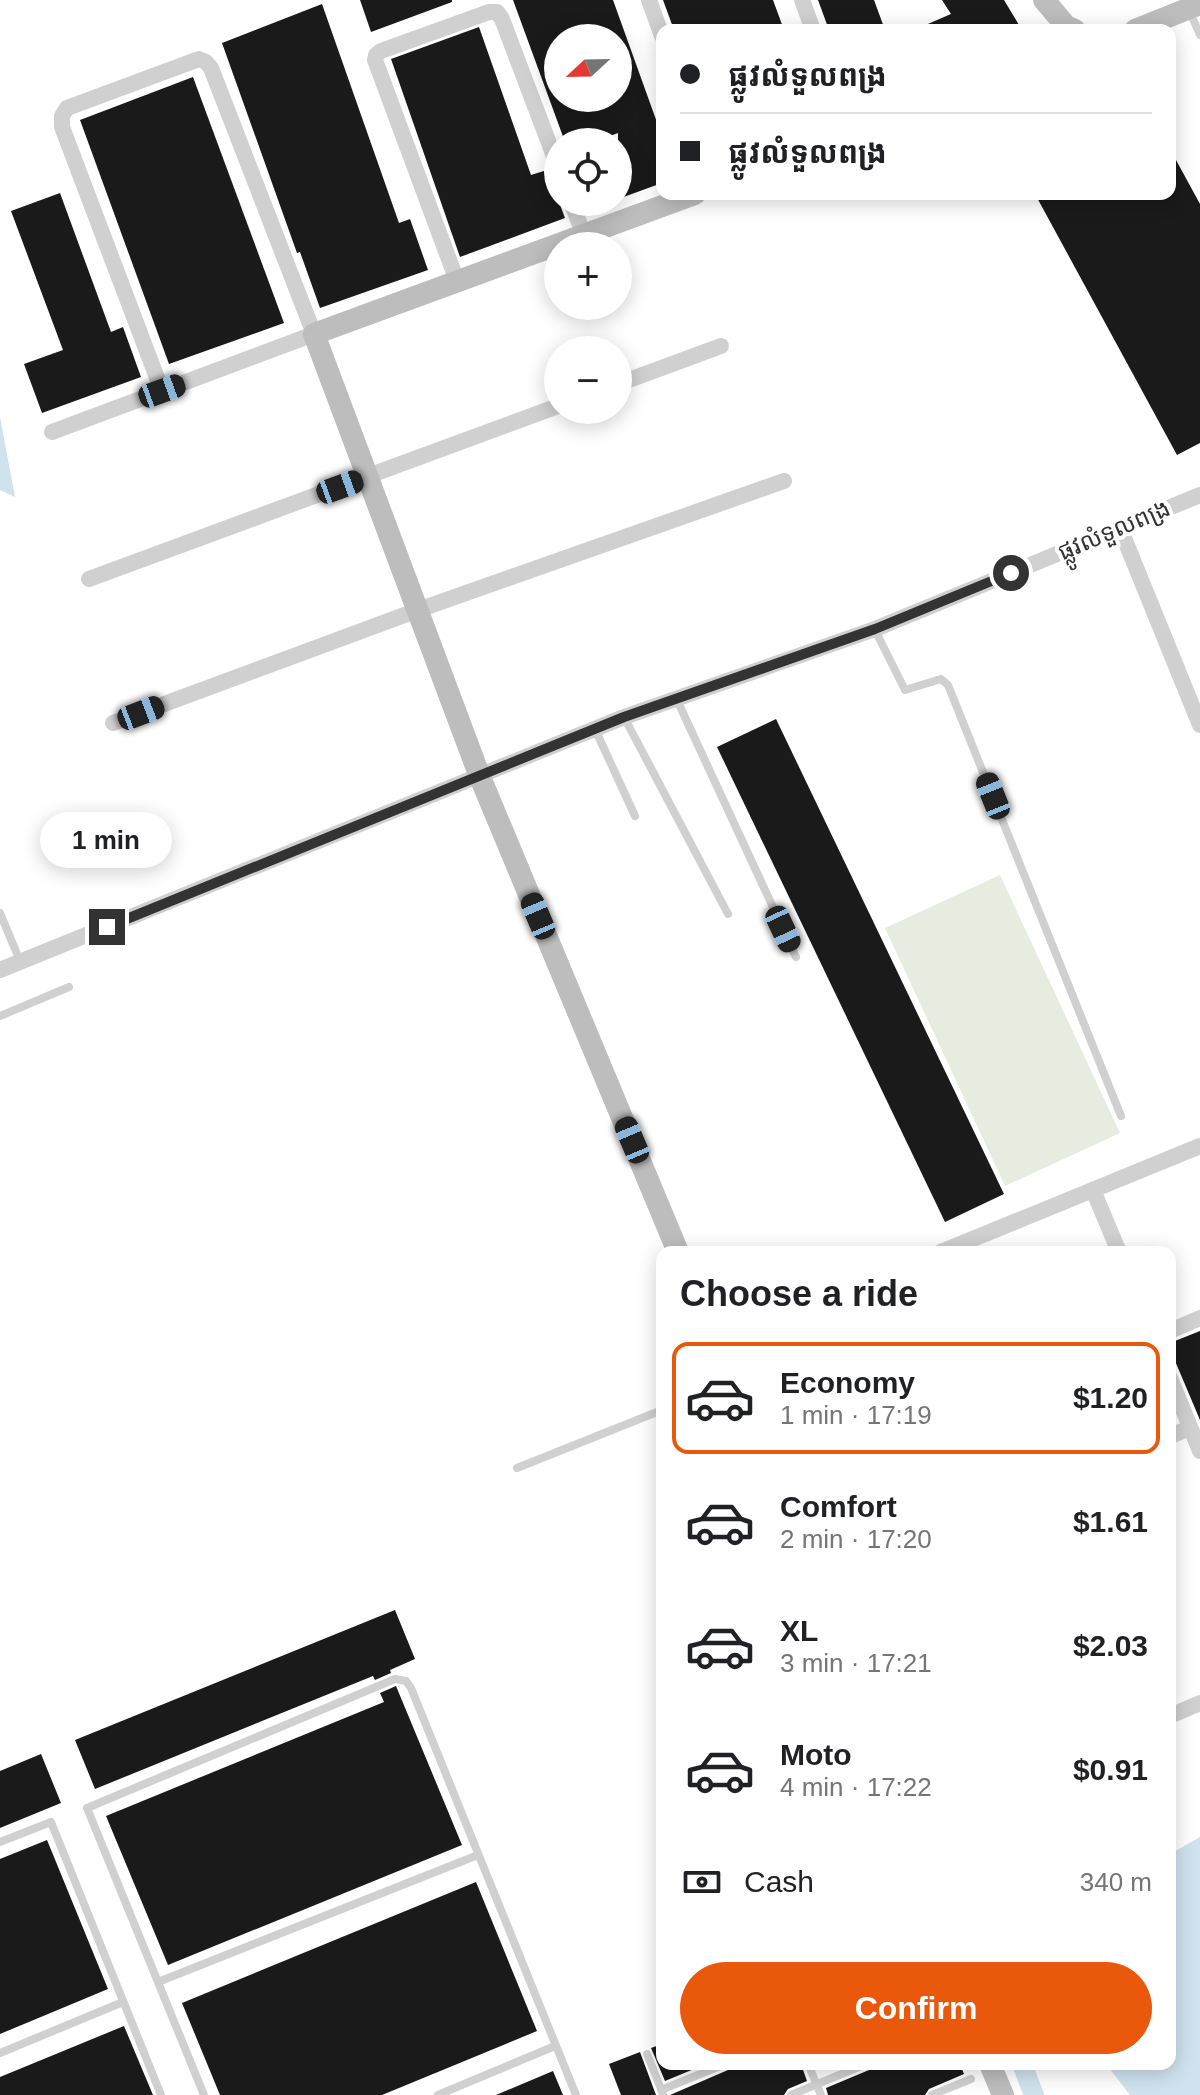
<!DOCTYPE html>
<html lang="en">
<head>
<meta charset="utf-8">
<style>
	:root { --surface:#fff; --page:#f2f2f2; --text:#202124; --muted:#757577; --line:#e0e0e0; --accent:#ea580c }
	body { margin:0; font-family:Arial,"Noto Sans Khmer",sans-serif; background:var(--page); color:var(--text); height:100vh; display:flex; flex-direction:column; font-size:30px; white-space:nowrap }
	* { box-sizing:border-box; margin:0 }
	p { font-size:26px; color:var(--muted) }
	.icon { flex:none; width:44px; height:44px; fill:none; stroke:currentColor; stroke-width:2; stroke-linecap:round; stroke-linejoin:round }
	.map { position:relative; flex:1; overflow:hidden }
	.sheet { position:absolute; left:656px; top:1246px; width:520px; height:824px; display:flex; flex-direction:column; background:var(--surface); border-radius:16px; box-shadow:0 4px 20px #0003 }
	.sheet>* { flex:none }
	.top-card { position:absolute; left:656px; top:24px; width:520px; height:176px; border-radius:16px; box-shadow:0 4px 20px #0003; display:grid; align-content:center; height:176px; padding:0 24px; background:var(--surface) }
	.needle { width:52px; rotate:248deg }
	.tools { position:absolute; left:544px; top:24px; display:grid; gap:16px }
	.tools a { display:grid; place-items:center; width:88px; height:88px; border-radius:50%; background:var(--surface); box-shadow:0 4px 20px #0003; font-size:40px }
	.end { position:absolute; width:36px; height:36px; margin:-18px; border:10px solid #333; background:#fff; box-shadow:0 0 0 4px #fff }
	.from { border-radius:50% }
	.bubble { position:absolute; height:56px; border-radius:28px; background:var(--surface); box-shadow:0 4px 20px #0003; font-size:26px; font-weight:700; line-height:56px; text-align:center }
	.car { position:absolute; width:24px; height:48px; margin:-24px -12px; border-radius:10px; box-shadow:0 0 6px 2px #0007; background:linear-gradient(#222 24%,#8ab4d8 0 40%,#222 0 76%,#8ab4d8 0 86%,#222 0) }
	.top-card b { display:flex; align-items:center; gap:28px; height:76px; font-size:30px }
	.top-card b+b { border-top:2px solid var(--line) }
	.top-card i { width:20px; height:20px; background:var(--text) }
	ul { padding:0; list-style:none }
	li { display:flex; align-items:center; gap:24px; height:112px; margin:0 16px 12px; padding:0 8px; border:4px solid transparent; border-radius:16px }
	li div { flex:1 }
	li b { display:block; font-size:30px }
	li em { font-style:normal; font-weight:700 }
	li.current { border-color:var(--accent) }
	li>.icon { width:72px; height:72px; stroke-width:1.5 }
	h2 { padding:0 24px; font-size:36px; line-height:96px }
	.pay { display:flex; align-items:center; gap:20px; height:88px; padding:0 24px; font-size:30px }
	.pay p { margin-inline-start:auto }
	.cta { display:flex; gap:16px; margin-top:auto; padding:16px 24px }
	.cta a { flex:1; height:92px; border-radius:48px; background:var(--accent); color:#fff; font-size:32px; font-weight:700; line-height:92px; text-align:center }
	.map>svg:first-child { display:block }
	.green { fill:#e6ecdf }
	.water { fill:#cfe2ee }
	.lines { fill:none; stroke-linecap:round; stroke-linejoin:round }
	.canal { stroke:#cfe2ee; stroke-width:20 }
	.building { fill:#1a1a1a; fill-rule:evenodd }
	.lane { stroke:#d0d0d0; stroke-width:8 }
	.street { stroke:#d0d0d0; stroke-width:16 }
	.secondary { stroke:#bdbdbd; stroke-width:22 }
	.route { stroke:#333; stroke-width:10 }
	.labels { text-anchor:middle; stroke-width:8; stroke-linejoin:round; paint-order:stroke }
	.street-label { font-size:24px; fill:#333; stroke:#fff }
</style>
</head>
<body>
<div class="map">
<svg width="1200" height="2095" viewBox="0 0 1200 2095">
	<rect width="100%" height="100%" fill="#fff"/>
	<polygon class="green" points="1000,875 1120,1133 1005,1186 885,928"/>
	<g class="water">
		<polygon points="0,417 15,497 0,490"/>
		<polygon points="1200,1837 1200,2095 1130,2095 1106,2064 1170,2064 1170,1854"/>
	</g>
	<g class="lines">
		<polyline class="canal" points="1022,2064 1034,2095"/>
	</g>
	<g class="building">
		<polygon points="360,0 452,0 452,2 371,32"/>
		<path d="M513 0H613L659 128 662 127V183L618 199V133L594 142H565ZM558 38H618V98H558Z"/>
		<polygon points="663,0 773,0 784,30 674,30"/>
		<polygon points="818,0 874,0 885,30 829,30"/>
		<polygon points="942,0 1004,0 1022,30 914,30 951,14"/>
		<polygon points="322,4 399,223 410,219 428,270 320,308 300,252 297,253 222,43"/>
		<polygon points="479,27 531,175 547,170 565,218 460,257 391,59"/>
		<polygon points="193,77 284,323 169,364 80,120"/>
		<polygon points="1170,149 1200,204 1200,443 1177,455 1035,194 1170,194"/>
		<polygon points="60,193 111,332 123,327 141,377 42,413 24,364 63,350 11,211"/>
		<polygon points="776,719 1004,1194 945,1222 717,747"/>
		<polygon points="1200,1331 1200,1420 1170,1349 1170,1343"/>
		<polygon points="395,1610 415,1659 390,1670 391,1673 375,1680 373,1676 95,1789 75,1740"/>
		<polygon points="396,1686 462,1845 168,1965 106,1816 384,1702 380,1693"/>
		<polygon points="41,1754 61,1803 0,1828 0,1771"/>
		<polygon points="47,1840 108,1989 0,2034 0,1859"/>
		<polygon points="476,1882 537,2031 382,2095 220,2095 182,2003"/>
		<polygon points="124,2026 153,2095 0,2095 0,2077"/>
		<polygon points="662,2044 662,2064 706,2064 665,2081 651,2048"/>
		<polygon points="640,2052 656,2095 621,2095 609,2064"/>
		<polygon points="732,2064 801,2064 807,2081 788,2089 784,2095 670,2095 728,2070"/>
		<polygon points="873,2064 960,2064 964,2074 929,2089 925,2095 828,2095 826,2088 869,2070"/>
		<polygon points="553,2071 563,2095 496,2095"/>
	</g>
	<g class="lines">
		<g class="lane">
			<polyline points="1189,10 1200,35"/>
			<polyline points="875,630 905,690 941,679 948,685 1121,1116"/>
			<polyline points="677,700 796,957"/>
			<polyline points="624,717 728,914"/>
			<polyline points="595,729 635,816"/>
			<polyline points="0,913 20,961"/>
			<polyline points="0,1016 69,987"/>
			<polyline points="517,1468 662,1410"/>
			<polyline points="0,1842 51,1822 161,2095"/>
			<polyline points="158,1982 478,1855"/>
			<polyline points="0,2053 123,2002"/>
			<polyline points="647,2054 663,2094"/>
			<polyline points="808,2064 821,2095"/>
			<polyline points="661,2090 725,2064"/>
			<polyline points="204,2095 87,1808 395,1679 406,1681 411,1688 576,2095"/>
			<polyline points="438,2095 555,2046"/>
			<polyline points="791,2095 866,2064"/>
			<polyline points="932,2095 971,2079"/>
		</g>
		<g class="street">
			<polyline points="649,0 662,36"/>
			<polyline points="802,0 813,30"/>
			<polyline points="571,202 584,235"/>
			<polyline points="457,281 375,60 376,55 381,51 489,12 497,12 502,19 558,167"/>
			<polyline points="618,384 721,346"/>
			<polyline points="52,432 314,334 211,68 206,62 199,59 67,108 62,116 62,127 162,391"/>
			<polyline points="1120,528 1200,725"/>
			<polyline points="89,579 558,406"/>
			<polyline points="113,723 418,610 784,481"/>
			<polyline points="0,970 624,717 875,629 1200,495"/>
			<polyline points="1093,1190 1119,1252"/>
			<polyline points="941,1252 1200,1146"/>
			<polyline points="1170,1331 1200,1318"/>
			<polyline points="1170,1378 1200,1451"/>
			<polyline points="1170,1436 1190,1428"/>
			<polyline points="1170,1716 1200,1703"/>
		</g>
		<g class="secondary">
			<polyline points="1044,0 1066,26 1075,30"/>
			<polyline points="1135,30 1200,4"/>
			<polyline points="678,1252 480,777 314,334 695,194"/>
			<polyline points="990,2064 1003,2095"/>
		</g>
	</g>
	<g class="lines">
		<polyline class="route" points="107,927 624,717 875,629 1011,573"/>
	</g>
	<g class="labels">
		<g class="street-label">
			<text transform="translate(1114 530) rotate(-23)" y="8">ផ្លូវលំទួលពង្រ</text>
		</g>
	</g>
</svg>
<div class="tools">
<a><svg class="needle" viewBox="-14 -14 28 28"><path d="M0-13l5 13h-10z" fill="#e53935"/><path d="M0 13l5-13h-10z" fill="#757577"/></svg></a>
<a><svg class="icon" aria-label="locate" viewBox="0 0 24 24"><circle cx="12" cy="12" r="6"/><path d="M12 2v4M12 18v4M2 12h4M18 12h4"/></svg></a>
<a>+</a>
<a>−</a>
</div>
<i class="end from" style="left:1011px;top:573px"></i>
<i class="end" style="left:107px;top:927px"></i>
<div class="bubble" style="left:40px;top:812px;width:132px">1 min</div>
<i class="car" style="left:162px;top:391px;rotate:70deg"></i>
<i class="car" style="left:340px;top:487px;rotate:70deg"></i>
<i class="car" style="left:141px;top:713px;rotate:69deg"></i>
<i class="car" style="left:993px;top:796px;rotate:338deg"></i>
<i class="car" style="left:538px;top:916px;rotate:337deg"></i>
<i class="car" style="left:783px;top:929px;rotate:155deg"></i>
<i class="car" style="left:632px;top:1140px;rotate:337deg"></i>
<div class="top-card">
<b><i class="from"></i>ផ្លូវលំទួលពង្រ</b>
<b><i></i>ផ្លូវលំទួលពង្រ</b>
</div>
<section class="sheet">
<h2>Choose a ride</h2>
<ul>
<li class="current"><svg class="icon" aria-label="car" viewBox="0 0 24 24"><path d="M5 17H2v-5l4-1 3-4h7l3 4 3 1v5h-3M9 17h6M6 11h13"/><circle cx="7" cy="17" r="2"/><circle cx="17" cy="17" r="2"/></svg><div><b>Economy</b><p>1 min · 17:19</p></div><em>$1.20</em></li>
<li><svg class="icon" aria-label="car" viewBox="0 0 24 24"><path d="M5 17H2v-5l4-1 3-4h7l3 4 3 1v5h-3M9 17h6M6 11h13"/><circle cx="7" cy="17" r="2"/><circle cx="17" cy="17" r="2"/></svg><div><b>Comfort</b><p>2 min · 17:20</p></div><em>$1.61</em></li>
<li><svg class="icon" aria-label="car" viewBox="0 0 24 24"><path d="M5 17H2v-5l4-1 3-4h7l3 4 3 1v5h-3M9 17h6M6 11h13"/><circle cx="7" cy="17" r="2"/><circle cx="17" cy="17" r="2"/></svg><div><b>XL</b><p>3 min · 17:21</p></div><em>$2.03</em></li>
<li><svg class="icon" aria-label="car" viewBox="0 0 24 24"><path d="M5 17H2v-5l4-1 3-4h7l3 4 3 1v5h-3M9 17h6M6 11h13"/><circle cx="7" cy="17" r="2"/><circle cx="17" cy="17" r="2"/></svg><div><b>Moto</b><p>4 min · 17:22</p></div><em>$0.91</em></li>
</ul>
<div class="pay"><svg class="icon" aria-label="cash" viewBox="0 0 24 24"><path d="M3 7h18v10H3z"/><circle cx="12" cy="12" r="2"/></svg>Cash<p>340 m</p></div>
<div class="cta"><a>Confirm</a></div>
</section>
</div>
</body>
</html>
